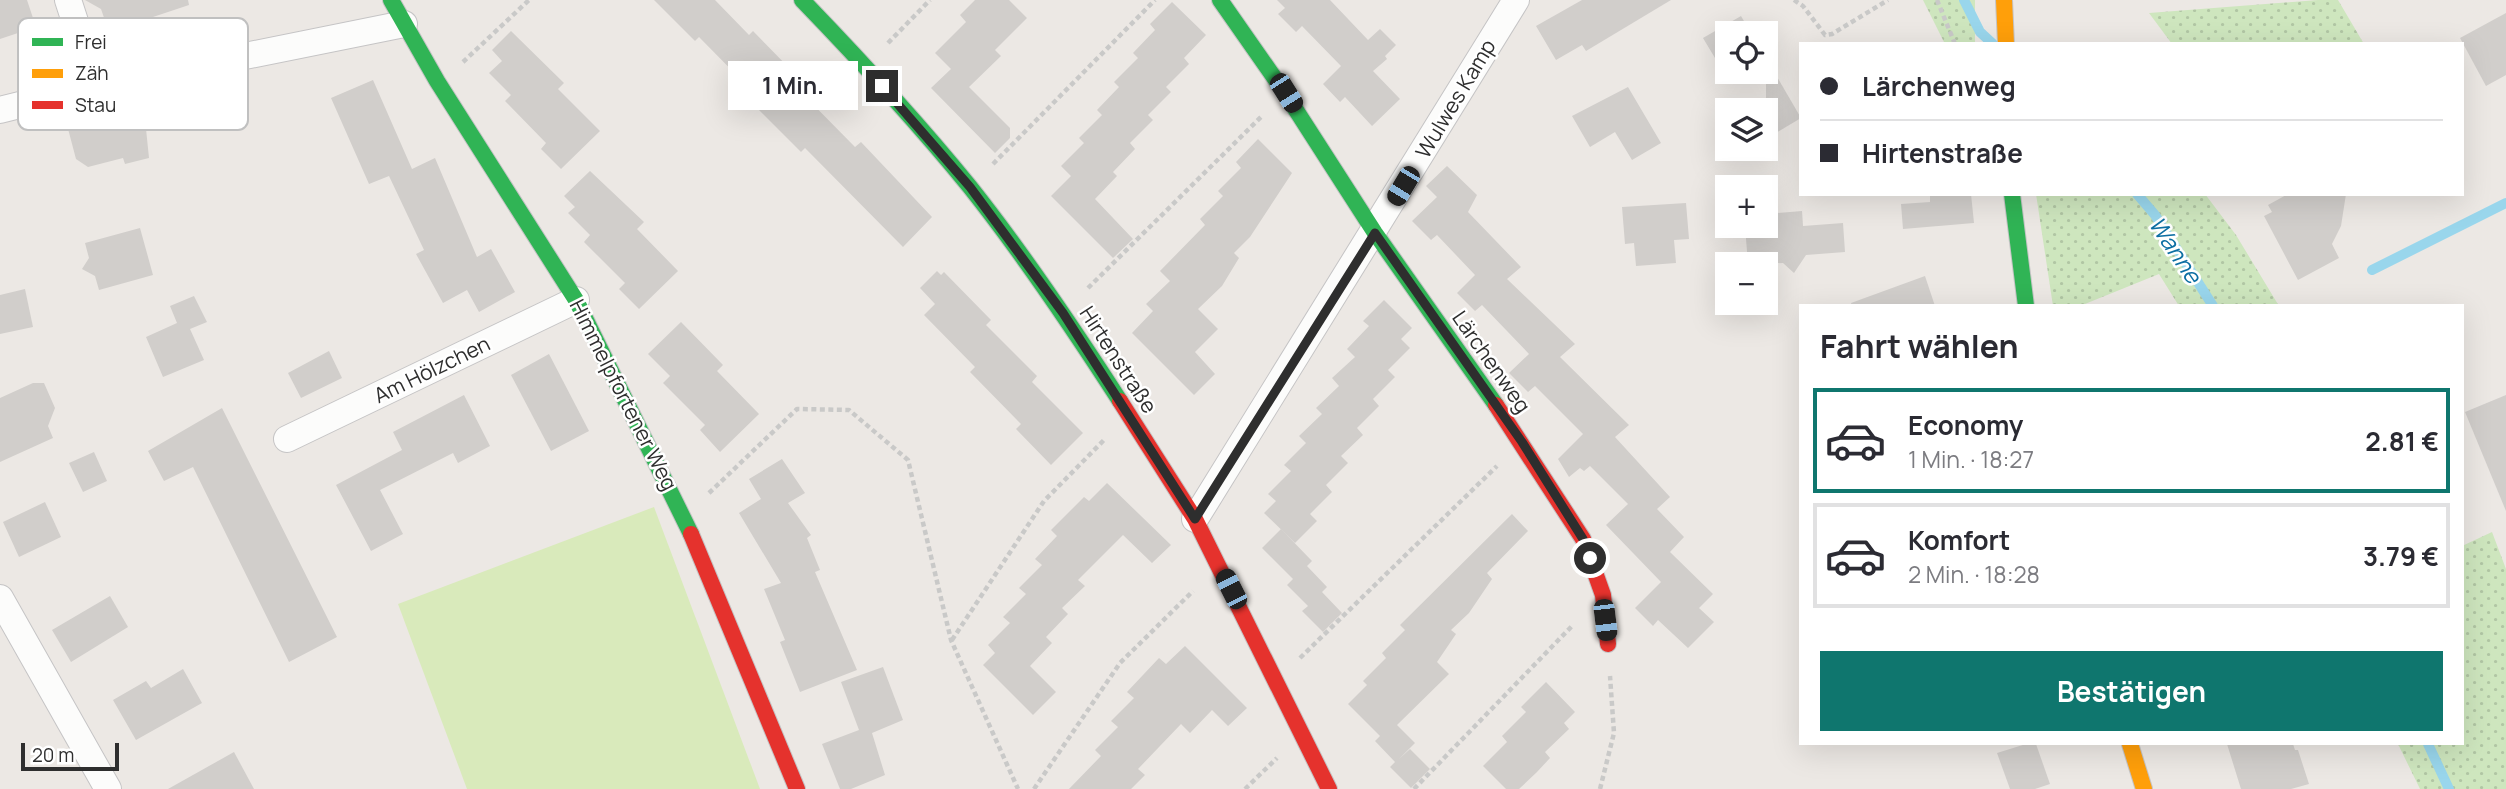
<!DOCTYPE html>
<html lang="de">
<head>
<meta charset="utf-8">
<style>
	:root { --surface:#fff; --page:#f7f7f7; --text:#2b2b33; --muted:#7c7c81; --line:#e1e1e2; --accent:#0f766e }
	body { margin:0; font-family:Manrope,sans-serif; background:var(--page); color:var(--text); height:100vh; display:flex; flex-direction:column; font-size:26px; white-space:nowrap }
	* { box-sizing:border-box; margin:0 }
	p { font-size:23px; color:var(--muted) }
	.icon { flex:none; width:38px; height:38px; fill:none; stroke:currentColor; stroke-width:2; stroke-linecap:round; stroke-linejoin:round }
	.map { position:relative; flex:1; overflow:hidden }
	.sheet { position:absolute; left:1799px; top:304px; width:665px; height:441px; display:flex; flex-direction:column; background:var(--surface); border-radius:0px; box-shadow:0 7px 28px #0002 }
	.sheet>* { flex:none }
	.banner { position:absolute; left:1799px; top:42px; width:665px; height:154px; border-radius:0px; box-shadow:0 7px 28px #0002; display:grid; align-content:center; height:154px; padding:0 21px; background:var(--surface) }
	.buttons { position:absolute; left:1715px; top:21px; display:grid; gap:14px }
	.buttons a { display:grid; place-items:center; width:63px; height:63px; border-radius:0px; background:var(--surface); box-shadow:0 7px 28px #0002; font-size:35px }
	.scale { position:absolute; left:21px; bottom:18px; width:98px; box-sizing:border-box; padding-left:7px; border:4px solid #2e2e2e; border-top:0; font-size:19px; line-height:24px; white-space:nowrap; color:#2e2e2e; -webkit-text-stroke:5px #fff; paint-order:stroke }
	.end { position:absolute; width:32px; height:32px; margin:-16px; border:9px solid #2e2e2e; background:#fff; box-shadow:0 0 0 4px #fff }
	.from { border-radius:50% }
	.bubble { position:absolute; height:49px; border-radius:0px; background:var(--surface); box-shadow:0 7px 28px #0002; font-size:23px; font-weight:700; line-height:49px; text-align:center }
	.car { position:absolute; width:21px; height:42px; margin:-21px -10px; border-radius:9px; box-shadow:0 0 5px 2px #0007; background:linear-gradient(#222 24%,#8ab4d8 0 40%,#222 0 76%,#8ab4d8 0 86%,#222 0) }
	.banner b { display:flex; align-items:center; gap:24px; height:66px; font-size:26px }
	.banner b+b { border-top:2px solid var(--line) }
	.banner i { width:18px; height:18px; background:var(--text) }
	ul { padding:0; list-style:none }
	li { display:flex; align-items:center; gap:21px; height:105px; margin:0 14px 10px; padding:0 7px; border:4px solid var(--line); border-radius:0px }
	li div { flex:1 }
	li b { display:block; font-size:26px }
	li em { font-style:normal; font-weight:700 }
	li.current { border-color:var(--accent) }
	li>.icon { width:63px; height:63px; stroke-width:1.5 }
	h2 { padding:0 21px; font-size:32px; line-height:84px }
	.button { display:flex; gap:14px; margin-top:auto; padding:14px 21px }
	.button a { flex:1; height:80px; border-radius:0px; background:var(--accent); color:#fff; font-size:28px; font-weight:700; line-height:80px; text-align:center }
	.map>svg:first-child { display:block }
	.green { fill:url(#green-dots) }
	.pitch { fill:#d9eabb }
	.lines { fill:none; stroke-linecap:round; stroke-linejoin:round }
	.stream { stroke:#99d6ec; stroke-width:10 }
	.building { fill:#d1cecb }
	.street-casing { stroke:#c5c4c5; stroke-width:28 }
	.fast-casing { stroke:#c5c4c5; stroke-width:18 }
	.slow-casing { stroke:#c5c4c5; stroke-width:18 }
	.jam-casing { stroke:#c5c4c5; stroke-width:18 }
	.path { stroke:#c9c9c8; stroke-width:4.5; stroke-dasharray:5 3.5; stroke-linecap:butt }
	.street { stroke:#fcfcfb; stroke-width:26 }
	.fast { stroke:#30b455; stroke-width:16 }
	.slow { stroke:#ff9f0a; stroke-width:16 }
	.jam { stroke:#e5322d; stroke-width:16 }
	.route { stroke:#2e2e2e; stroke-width:9 }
	.labels { text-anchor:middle; stroke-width:5; stroke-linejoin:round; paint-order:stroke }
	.street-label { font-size:21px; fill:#2e2e2e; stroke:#fff }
	.water-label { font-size:23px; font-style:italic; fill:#0d6fa3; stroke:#fff }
	.key { fill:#fff; stroke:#c0c0c0; stroke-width:2 }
	.key-label { font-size:19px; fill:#2e2e2e }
</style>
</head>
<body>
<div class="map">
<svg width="2506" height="789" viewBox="0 0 2506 789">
	<defs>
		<pattern id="green-dots" width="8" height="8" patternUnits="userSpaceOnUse" patternTransform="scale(1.75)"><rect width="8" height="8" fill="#cee6be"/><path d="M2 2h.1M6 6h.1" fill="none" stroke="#b1c6a4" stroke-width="1.8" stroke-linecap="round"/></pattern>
	</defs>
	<rect width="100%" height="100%" fill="#ece8e4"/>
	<g class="green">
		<polygon points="1923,0 1975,0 1975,44 1945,44"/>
		<polygon points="2318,0 2338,0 2364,44 2172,44 2149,13"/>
		<polygon points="2036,194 2205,194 2236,235 2279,306 2179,306 2159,274 2080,306 2053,306"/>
		<polygon points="2492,532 2506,569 2506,789 2420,789 2398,744 2462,744 2462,546"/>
	</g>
	<polygon class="pitch" points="654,507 760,789 467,789 398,604"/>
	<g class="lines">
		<g class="stream">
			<polyline points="1964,0 1980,32 1993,44"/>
			<polyline points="2137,194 2155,215 2213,306"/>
			<polyline points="2372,270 2506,203"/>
			<polyline points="2428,744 2449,789"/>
		</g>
	</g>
	<g class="building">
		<polygon points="0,0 27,0 36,27 0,39"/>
		<polygon points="85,0 188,0 189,5 150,18 144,30 132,24 109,32 101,9"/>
		<polygon points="654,0 715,0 749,35 753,31 794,73 788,79 855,147 861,142 932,217 903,247 805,148 801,152 758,109 764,103 699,37 695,41"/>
		<polygon points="975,0 1009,0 1027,18 995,50 1001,56 969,87 1010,128 1010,138 995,153 931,88 951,69 935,53 966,22 960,15"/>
		<polygon points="1277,0 1330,0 1368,40 1380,29 1396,45 1385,56 1387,59 1373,71 1400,99 1372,126 1345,97 1340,102 1323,84 1341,66 1302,26 1296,32 1278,14 1285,8"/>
		<polygon points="1582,0 1671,0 1586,51 1582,45 1556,60 1536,26"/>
		<polygon points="1172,2 1206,35 1184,58 1189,64 1166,87 1171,92 1148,115 1153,120 1130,143 1135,149 1113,172 1117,176 1095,199 1133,239 1113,258 1051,196 1071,176 1061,166 1084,143 1079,138 1102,115 1097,110 1119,87 1114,82 1138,58 1133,53 1155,30 1150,24"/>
		<polygon points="2506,13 2506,75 2486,86 2460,38"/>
		<polygon points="1741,16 1751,33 1727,33 1727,64 1721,68 1703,38"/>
		<polygon points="511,31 564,83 558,89 600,131 561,169 541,149 546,143 505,101 511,95 489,73 502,61 492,50"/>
		<polygon points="1766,58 1801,118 1766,139"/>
		<polygon points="373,80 412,169 435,158 477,257 491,249 515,292 479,312 467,290 443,303 416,254 424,250 389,176 369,184 331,98"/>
		<polygon points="1628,87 1661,143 1632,160 1615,132 1590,147 1572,116"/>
		<polygon points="113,113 117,126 145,119 149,158 125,164 123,158 88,167 76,159 67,125"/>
		<polygon points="1258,139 1292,173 1250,237 1234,253 1239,258 1222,286 1198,309 1218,329 1195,352 1215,374 1194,395 1132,333 1153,311 1146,304 1170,281 1160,271 1205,225 1200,219 1223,196 1218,191 1241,168 1236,162"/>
		<polygon points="1447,166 1477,195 1468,212 1521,267 1507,279 1575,344 1560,357 1629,425 1615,437 1670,497 1657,509 1684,537 1670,552 1713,594 1699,608 1714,622 1688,648 1658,620 1653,626 1635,608 1661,582 1606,525 1628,504 1590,466 1584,471 1580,468 1569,477 1558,459 1583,434 1535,386 1528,392 1509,373 1529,354 1482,305 1475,311 1457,293 1475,275 1437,235 1431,240 1412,221 1437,197 1426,186"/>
		<polygon points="590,171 644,222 637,229 678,271 639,309 619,289 625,283 584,242 590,235 568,213 575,207 564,196"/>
		<polygon points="1930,194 1971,194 1974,223 1903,229 1901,204 1930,202"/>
		<polygon points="2288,194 2346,194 2341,226 2332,244 2339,258 2298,280 2264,216 2272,212 2268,205"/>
		<polygon points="1686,203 1689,239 1674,240 1676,263 1636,266 1634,243 1625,244 1622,207"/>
		<polygon points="1802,211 1803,226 1843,223 1845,252 1806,255 1794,273 1783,263 1748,264 1745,226 1766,226 1766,214"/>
		<polygon points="140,228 153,275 99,290 95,276 82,269 89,258 85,243"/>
		<polygon points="937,271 941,275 944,272 991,320 986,325 1037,376 1032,382 1083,433 1051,465 1016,429 1021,424 970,372 975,367 924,315 935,304 920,288"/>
		<polygon points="1925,276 1935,306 1852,306 1851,303"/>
		<polygon points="25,289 33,327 0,334 0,295"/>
		<polygon points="194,296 207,322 190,329 204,360 163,377 146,337 177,323 170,306"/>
		<polygon points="1384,300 1412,328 1401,339 1410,348 1388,370 1395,377 1373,399 1379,406 1357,428 1363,435 1341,456 1348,463 1326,485 1332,492 1310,514 1317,521 1295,543 1264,513 1276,501 1268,494 1291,471 1284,465 1306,443 1299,436 1322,414 1316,408 1339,386 1332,378 1355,357 1347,349 1369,326 1363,321"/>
		<polygon points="681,322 723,365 717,371 759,414 720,452 700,430 705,425 663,383 670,376 648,354"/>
		<polygon points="329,351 342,378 301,398 288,373"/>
		<polygon points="549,354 589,431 551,451 511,375"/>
		<polygon points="33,383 44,383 55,408 48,426 53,438 0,462 0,398"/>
		<polygon points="464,395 490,446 458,463 453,453 380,490 403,534 371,551 336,485 402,450 393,432"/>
		<polygon points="2506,395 2506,511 2465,412"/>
		<polygon points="222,408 337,637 289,662 193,467 164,481 148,451"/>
		<polygon points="94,452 107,481 83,492 69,463"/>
		<polygon points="782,459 805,493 788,503 811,535 807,538 820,570 815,572 857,670 800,692 780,642 785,640 764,589 781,583 739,513 761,499 749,479"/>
		<polygon points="1107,483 1171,545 1152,563 1123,535 1078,580 1085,586 1062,608 1068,614 1046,637 1052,643 1030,666 1056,692 1033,715 983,665 995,653 988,645 1010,623 1003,617 1026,594 1019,588 1042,565 1035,559 1057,536 1051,530 1084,497 1089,501"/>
		<polygon points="45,502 61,537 19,557 3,522"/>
		<polygon points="1512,514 1528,531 1487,573 1492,579 1469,613 1451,630 1456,634 1437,662 1449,674 1397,725 1415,743 1399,759 1410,749 1430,769 1411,788 1390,767 1395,762 1375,741 1380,736 1348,704 1367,685 1363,681 1386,658 1382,653 1405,630 1400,625"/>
		<polygon points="1281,529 1312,561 1307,566 1327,587 1322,592 1342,613 1323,632 1302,611 1308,606 1287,585 1293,579 1262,548"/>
		<polygon points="110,596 128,627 71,662 52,630"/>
		<polygon points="1185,646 1247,708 1228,726 1212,710 1190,733 1181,724 1138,769 1145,775 1131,789 1069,789 1101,756 1095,750 1118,727 1111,721 1134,698 1127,692 1159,658 1166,664"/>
		<polygon points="883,667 903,720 872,733 885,775 851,789 840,789 822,744 859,730 841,682"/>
		<polygon points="183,669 202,703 136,740 113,700 146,681 151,688"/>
		<polygon points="1546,682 1575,712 1564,723 1569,729 1545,752 1550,758 1537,772 1519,789 1506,789 1483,766 1507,742 1502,736 1526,712 1521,707"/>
		<polygon points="2026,744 2036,744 2050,784 2035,789 2010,789 1997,753"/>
		<polygon points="2227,744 2293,744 2295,750 2298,750 2309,784 2291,789 2241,789"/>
		<polygon points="234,752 254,789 168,789"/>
	</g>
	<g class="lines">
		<defs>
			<g id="street">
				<polyline points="68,0 96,86"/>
				<polyline points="0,110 96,86 404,24"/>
				<polyline points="287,439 576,300"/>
				<polyline points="1195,519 1516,0"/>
				<polyline points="0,598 108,789"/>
			</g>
			<g id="fast">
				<polyline points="391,0 437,81 576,300 691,534"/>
				<path d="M802 0C860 60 917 122 970 187 1024 255 1073 328 1120 401"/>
				<polyline points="1220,0 1285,93 1375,233 1496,405"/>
				<polyline points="2012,194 2026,306"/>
			</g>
			<g id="slow">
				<polyline points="2004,0 2006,44"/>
				<polyline points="2130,744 2144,789"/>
			</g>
			<g id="jam">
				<polyline points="1120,401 1195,519 1329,789"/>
				<polyline points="1496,405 1583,539 1603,595 1608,644"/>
				<polyline points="691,534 797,789"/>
			</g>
		</defs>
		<use href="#street" class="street-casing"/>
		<use href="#fast" class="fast-casing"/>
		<use href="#slow" class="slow-casing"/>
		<use href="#jam" class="jam-casing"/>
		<g class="path">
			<polyline points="1794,0 1803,6 1825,35 1832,34 1888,0"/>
			<polyline points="1937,0 1955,44"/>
			<polyline points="888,43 930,0"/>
			<polyline points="463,62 529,0"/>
			<polyline points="993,164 1155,0"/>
			<polyline points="1088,288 1261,117"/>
			<polyline points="709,493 797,409 849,410 908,460 951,640 1018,789"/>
			<polyline points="952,640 1044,501 1105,439"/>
			<polyline points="1300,658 1497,466"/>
			<polyline points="1034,789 1120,663 1193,591"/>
			<polyline points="1245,789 1277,758"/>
			<polyline points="1414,789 1572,626"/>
			<polyline points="1600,789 1614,733 1610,676"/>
		</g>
		<use href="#street" class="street"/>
		<use href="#fast" class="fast"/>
		<use href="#slow" class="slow"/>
		<use href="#jam" class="jam"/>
	</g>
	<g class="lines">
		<polyline class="route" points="882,86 970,187 1063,313 1195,519 1375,233 1522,442 1583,539 1590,558"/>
	</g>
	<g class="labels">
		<g class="street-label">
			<text transform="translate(1456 99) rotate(-59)" y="7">Wulwes Kamp</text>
			<text transform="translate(1118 360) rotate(57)" y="7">Hirtenstraße</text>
			<text transform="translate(1491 362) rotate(55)" y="7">Lärchenweg</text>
			<text transform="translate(432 370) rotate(-26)" y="7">Am Hölzchen</text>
			<text transform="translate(623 395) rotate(63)" y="7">Himmelpfortener Weg</text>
		</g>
		<g class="water-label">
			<text transform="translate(2175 250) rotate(56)" y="8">Wanne</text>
		</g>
	</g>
	<rect x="18" y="18" width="230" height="112" rx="10" class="key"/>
	<rect x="32" y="38" width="31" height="8" fill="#30b455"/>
	<rect x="32" y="69" width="31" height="9" fill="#ff9f0a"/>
	<rect x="32" y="101" width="31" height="8" fill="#e5322d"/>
	<g class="key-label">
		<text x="75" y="49">Frei</text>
		<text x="75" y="80">Zäh</text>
		<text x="75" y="112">Stau</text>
	</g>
</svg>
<div class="buttons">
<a><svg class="icon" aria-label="locate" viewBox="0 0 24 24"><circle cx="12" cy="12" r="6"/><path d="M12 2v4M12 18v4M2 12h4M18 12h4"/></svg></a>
<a><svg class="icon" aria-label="layers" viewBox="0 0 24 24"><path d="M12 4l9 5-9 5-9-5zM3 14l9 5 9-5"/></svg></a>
<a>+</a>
<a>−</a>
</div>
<div class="scale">20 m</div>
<i class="end from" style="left:1590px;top:558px"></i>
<i class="end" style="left:882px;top:86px"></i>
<div class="bubble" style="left:728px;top:61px;width:130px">1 Min.</div>
<i class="car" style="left:1286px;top:93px;rotate:148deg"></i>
<i class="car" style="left:1403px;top:186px;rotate:211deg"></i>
<i class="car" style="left:1231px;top:589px;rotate:333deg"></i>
<i class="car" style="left:1605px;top:620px;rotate:173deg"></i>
<div class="banner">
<b><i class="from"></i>Lärchenweg</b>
<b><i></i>Hirtenstraße</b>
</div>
<section class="sheet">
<h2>Fahrt wählen</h2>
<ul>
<li class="current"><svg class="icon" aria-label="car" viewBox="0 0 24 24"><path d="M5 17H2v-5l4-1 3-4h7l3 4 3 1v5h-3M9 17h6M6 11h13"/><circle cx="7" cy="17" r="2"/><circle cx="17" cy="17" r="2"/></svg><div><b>Economy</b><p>1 Min. · 18:27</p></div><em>2.81 €</em></li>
<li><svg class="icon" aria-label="car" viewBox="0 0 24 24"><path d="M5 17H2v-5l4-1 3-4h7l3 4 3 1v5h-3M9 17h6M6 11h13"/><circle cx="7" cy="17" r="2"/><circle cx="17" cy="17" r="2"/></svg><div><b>Komfort</b><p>2 Min. · 18:28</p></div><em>3.79 €</em></li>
</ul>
<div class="button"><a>Bestätigen</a></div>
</section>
</div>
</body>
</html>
